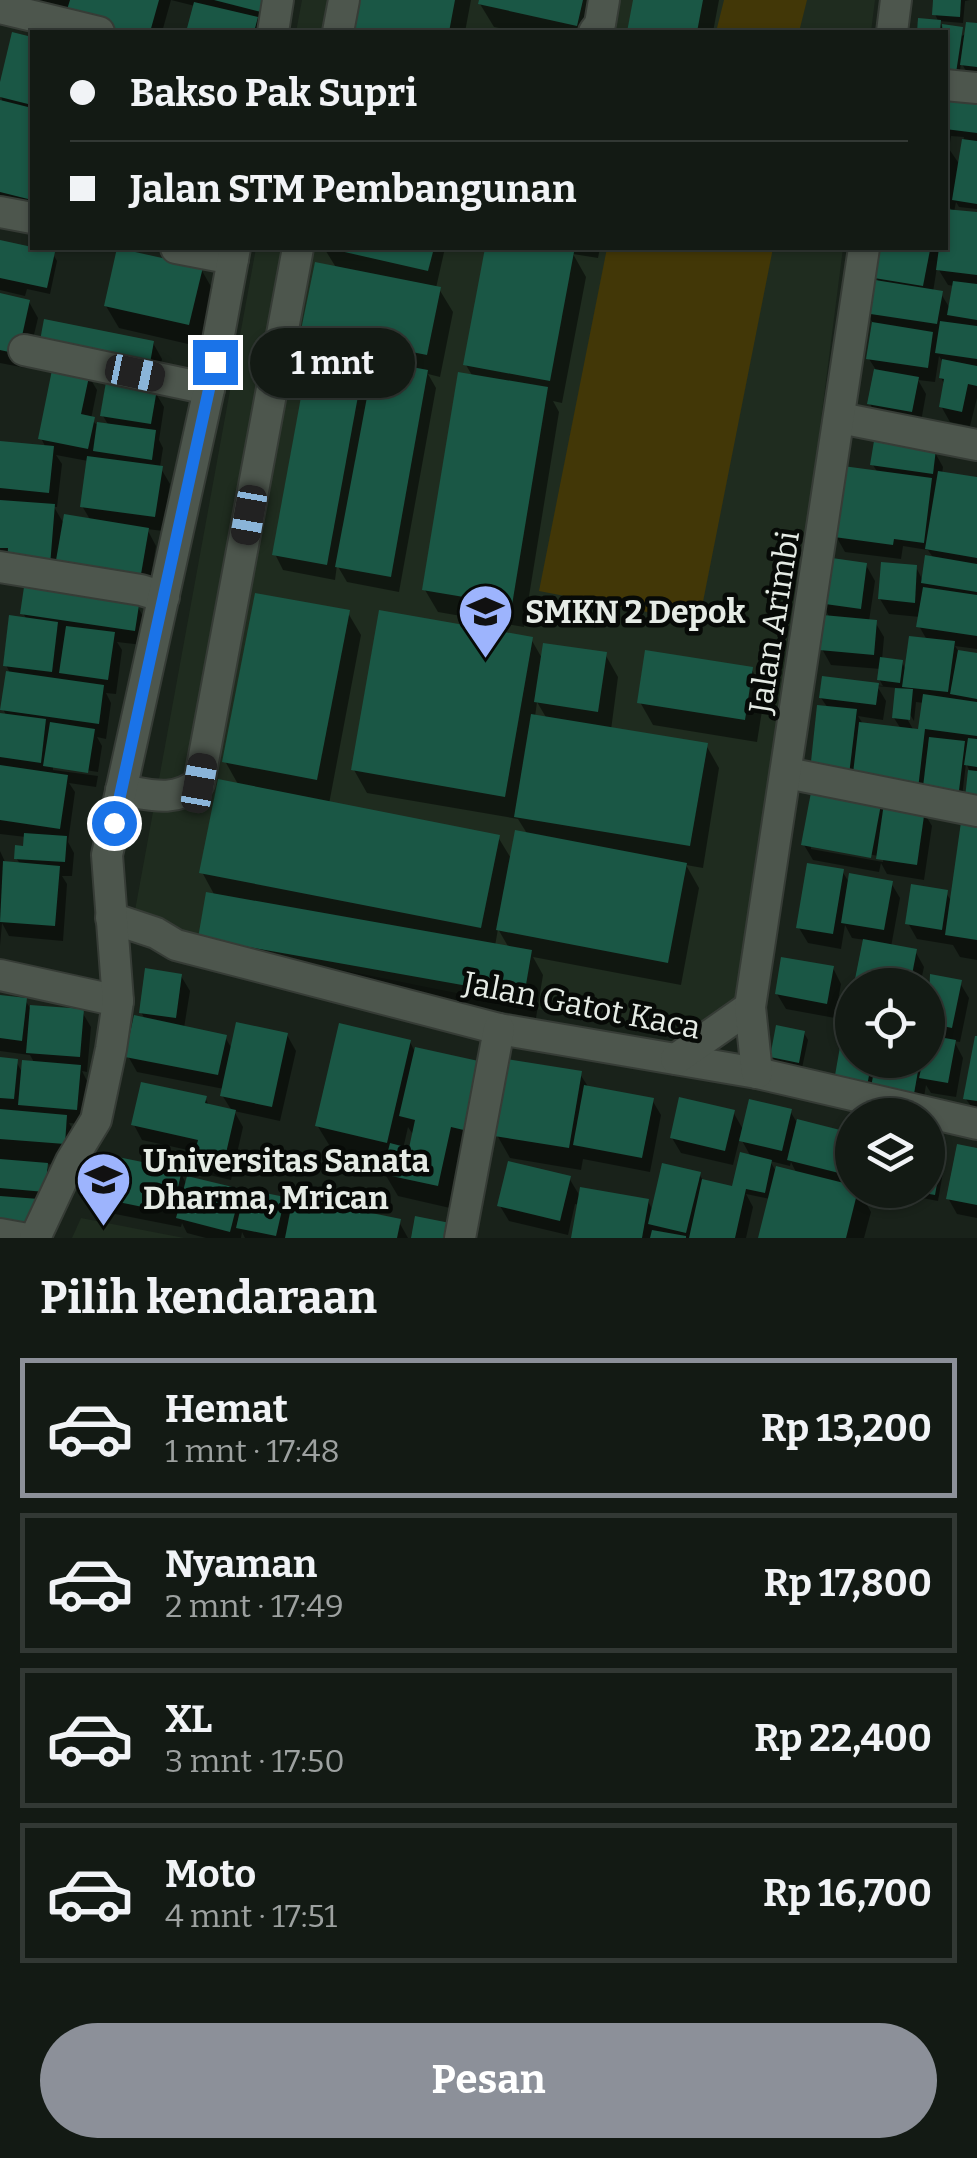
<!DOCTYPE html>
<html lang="id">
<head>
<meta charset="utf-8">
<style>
	:root { --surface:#131a14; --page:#1c231d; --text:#f1f3f6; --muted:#9da1a0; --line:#323834; --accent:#8c9099 }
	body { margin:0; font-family:Bitter,serif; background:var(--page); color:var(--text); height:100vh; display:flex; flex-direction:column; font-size:38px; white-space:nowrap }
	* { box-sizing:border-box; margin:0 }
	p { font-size:32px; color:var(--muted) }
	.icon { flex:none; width:55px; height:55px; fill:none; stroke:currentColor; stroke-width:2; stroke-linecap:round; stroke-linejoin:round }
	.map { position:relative; height:1238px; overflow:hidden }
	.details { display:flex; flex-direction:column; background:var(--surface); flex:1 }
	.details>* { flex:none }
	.hud { position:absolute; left:30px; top:30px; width:918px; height:220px; border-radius:0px; box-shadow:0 2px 8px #0004,0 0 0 2px var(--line); display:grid; align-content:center; height:220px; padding:0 40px; background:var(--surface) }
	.fabs { position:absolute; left:835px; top:968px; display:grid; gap:20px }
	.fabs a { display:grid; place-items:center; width:110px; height:110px; border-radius:50%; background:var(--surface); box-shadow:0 2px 8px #0004,0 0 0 2px var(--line); font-size:50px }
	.end { position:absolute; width:45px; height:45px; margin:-22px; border:12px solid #1a73e8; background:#fff; box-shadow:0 0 0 5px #fff }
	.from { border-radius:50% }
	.bubble { position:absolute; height:70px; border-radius:35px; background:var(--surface); box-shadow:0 2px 8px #0004,0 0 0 2px var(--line); font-size:32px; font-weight:700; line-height:70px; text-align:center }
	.car { position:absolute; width:30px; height:60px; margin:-30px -15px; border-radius:12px; box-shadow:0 0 8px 2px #0007; background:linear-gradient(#222 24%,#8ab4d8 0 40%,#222 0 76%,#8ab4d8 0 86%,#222 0) }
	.hud b { display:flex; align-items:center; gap:35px; height:95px; font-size:38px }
	.hud b+b { border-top:2px solid var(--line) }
	.hud i { width:25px; height:25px; background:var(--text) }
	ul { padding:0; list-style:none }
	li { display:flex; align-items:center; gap:30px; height:140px; margin:0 20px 15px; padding:0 20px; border:5px solid var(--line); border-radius:0px }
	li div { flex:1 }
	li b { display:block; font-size:38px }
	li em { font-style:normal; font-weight:700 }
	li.selected { border-color:var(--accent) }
	li>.icon { width:90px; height:90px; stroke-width:1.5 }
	h2 { padding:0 40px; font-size:45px; line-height:120px }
	.primary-button { display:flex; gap:20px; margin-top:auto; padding:20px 40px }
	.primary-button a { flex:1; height:115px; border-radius:60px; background:var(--accent); color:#fff; font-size:40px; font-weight:700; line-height:115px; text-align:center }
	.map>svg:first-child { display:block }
	.built { fill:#1f2c1f }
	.green { fill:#423707 }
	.shadow { fill:#0007; fill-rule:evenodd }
	.building { fill:#1a5745 }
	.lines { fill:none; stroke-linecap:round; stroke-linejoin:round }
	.minor-casing { stroke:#363c36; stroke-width:34 }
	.minor { stroke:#4d564d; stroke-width:30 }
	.route { stroke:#1a73e8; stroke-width:12 }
	.labels { text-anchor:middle; stroke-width:9; stroke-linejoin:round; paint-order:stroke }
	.poi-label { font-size:32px; font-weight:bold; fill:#e5ebe5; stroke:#070a07; text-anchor:start }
	.street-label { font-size:32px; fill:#e5ebe5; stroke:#070a07 }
</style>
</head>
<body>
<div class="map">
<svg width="977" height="1238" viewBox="0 0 977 1238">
	<rect width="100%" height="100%" fill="#19221a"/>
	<g class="built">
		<polygon points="302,0 875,0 871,32 296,32"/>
		<polygon points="256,248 843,248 754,943 740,997 703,1027 666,1035 192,940 134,916"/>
		<polygon points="81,1218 184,1238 72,1238"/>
	</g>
	<g class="green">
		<polygon points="724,0 807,0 799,32 716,32"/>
		<polygon points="607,248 773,248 699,622 539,591"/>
	</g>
	<g class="shadow">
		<polygon points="0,0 171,0 162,32 83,32"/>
		<polygon points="171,0 274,0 269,26 259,24 264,32 189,32 195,6"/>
		<polygon points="360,0 471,0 465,32 353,32"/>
		<polygon points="481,0 600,0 593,32 519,32 494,27 480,4"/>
		<polygon points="636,0 719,0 713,32 629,32"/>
		<polygon points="935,0 970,0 965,1 963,23 939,21 942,27 961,29 962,36 977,26 977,80 971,80 961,62 959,79 945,77 945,32 919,32 921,20 939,23 935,14"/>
		<polygon points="14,35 32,40 32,213 0,204 0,103 3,104 0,92"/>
		<path d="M945 95 977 104V209L959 207 956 202 954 212 977 215V398L970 426 950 422 941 406 945 385 941 378 944 364 939 356 935 382 918 380 926 394 920 427 878 419 870 404 876 370 869 359 874 325 866 312 880 284 876 277 881 248H945V210L952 211 945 200ZM951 136 964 137 960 165 949 149ZM937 267 948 285 954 286 951 310 941 294 933 292Z"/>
		<polygon points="0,242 53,254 57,261 50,294 27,289 25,296 0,290"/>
		<path d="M324 248H445L436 288 439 289 453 312 440 377 428 374 436 388 399 592 347 582 337 565 335 580 283 570 275 554 317 352 304 330 337 269ZM364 362 376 364 373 377Z"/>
		<polygon points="488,248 600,248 598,258 573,254 586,277 562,403 553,401 559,412 524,627 438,612 425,590 473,377 466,365"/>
		<polygon points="201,269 214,292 201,347 119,328 106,306"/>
		<polygon points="0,296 29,302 38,318 26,368 0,363"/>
		<polygon points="153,343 162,359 157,383 50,361"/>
		<path d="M88 375 97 390 91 419 96 424 109 426 103 416 155 392 164 407 159 440 163 448 160 467 170 484 163 531 147 529 156 546 148 594 7 562 0 549V443L46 448 41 438ZM56 455 88 461 82 506 91 521 64 524 54 507H57L62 464Z"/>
		<path d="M934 451 943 467 942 474 977 479V649L955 646 959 652 977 656V822L970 772 966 763 961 805 923 811 932 826 924 880 887 874 881 863 879 872 813 860 804 845 821 786 828 708 821 698 824 679 883 686 879 679 881 669 831 665 822 649 830 618 821 602 866 565 875 581 869 621 875 622 884 637 882 660 902 662 907 672 927 640 919 626 920 617 889 614 880 599 916 567 923 581 934 559 928 550 903 546 901 559 845 552 836 536 878 473 873 465ZM877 686 897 688 894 718 901 729 863 724 858 716 883 720 886 701ZM916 702 924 703 920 731 913 729 902 710 906 708 914 721ZM811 844 884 857 883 862 811 849Z"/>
		<polygon points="138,607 146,622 143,645 117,642 122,650 116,694 106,693 111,703 106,739 97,737 102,746 98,772 53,765 53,770 98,776 96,787 69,783 75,792 68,842 74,853 72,876 62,876 67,884 63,941 9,936 2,923 0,946 0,851 6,864 21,865 16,858 25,848 26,837 0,834 0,716 7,717 3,709 11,675 6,665 27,620 23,613"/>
		<path d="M348 613 361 635 329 804 498 837 512 860 528 835 518 819 367 793 354 770 531 639 543 660 605 654 618 677 611 730 706 745 719 768 703 868 686 865 699 888 681 985 533 957 543 975 536 1018 213 960 215 896 202 872 239 786 225 761ZM537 702 547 719 535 717ZM498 929 509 948 495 946Z"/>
		<polygon points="752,670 765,692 757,742 653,725 640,702"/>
		<polygon points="977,827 977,960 960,957 953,945 917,939 908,923 946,893 952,902"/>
		<polygon points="842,871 850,884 891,883 900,898 891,947 915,951 924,967 920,985 862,985 858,979 865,940 852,938 845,925 841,949 808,943 799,928"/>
		<polygon points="833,968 841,984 835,1018 786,1009 777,994"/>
		<polygon points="181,976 190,991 184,1028 225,1037 232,1049 287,1035 296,1051 280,1121 234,1111 243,1127 231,1180 205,1174 196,1159 197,1152 142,1140 134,1125 205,1098 210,1107 232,1111 222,1095 224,1089 137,1072 128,1056 146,1021 141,1012"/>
		<polygon points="932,977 960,983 969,998 960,1042 954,1041 963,1058 956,1097 931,1093 926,1085 921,1115 836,1080 843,1044 852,1045 852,1060 928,1060 929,1038 933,1039 928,1029 928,1001"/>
		<polygon points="0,997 25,1000 30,1008 82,1012 91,1027 87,1072 82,1071 88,1083 85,1124 69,1123 79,1140 77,1166 45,1164 59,1188 0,1238 0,1060 16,1061 23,1074 35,1064 30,1055 0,1051"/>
		<polygon points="804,1033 808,1040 802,1068 776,1063 772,1056"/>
		<polygon points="977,1040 977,1114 965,1098"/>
		<path d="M410 1042 414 1050 481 1064 450 1208 398 1196 385 1174 388 1162 331 1148 317 1125ZM408 1127 414 1136 411 1151 403 1149Z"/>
		<polygon points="580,1074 589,1088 652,1100 661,1115 650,1172 583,1159 581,1170 510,1158 497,1135"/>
		<path d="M790 1111 796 1121 852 1136V1190H859L871 1212 864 1238H760L770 1199 746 1194 753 1207 746 1238H573L580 1205 575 1204 568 1235 509 1221 500 1206 569 1178 581 1198 648 1201 653 1211 699 1174 704 1182 737 1190 751 1157 740 1137 733 1165 681 1153 672 1138 733 1112 744 1131ZM770 1161 790 1166 791 1162 797 1174 777 1173Z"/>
		<polygon points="977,1151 977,1218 957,1214 948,1198"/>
		<polygon points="928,1163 939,1165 943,1172 938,1201 917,1197 915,1203 865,1190 928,1190"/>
		<polygon points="180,1172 187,1185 240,1191 245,1200 283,1200 292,1215 399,1222 408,1238 245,1238 242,1232 241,1238 206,1238 187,1233 182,1223 181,1227 100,1211 91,1195"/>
	</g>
	<g class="building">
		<polygon points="70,0 159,0 150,32 128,32 65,16"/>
		<polygon points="214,0 264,0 261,12"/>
		<polygon points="357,0 455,0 449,32 351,32"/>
		<polygon points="479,0 583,0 577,26 478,4"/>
		<polygon points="633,0 703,0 697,32 627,32"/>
		<polygon points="933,0 961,0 960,17 932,15"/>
		<polygon points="194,2 258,17 254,32 186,32"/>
		<polygon points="918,18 941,20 940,32 917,32"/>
		<polygon points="966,22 977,23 977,67 960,65"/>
		<polygon points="942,24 963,27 956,73 945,72"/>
		<polygon points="12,32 32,37 32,105 0,97 0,82"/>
		<polygon points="945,97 977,102 977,133 945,129"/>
		<polygon points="0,100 32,108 32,200 0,192"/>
		<polygon points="962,139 977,141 977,204 952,200"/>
		<polygon points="945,209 977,212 977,275 936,270 939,248 945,248"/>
		<polygon points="0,240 55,252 47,288 0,278"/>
		<polygon points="117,248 203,267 189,325 104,306"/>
		<polygon points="327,248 434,248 428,271"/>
		<polygon points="485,248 551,248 574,252 550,381 463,365"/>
		<polygon points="879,248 930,250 923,286 874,278"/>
		<polygon points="315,262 441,287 427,355 301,330"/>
		<polygon points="869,279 943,291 937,324 864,313"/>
		<polygon points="953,281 977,284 977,320 947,315"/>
		<polygon points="0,293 30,300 18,354 0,350"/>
		<polygon points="44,319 154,341 149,369 39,346"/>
		<polygon points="940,321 977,326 977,359 935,353"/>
		<polygon points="872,322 933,332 928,368 866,359"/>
		<polygon points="310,348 365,358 327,565 272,555"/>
		<polygon points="942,359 977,366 977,386 968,384 962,412 939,407 944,379 939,378"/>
		<polygon points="374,360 428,370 391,577 335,567"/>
		<polygon points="53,365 90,372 81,414 95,417 88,449 38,439"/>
		<polygon points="874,369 919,377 912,412 867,404"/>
		<polygon points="458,372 548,387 512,605 422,590"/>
		<polygon points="106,382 157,389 151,424 100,416"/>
		<polygon points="97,422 156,430 152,460 93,451"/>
		<polygon points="0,441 54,446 49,493 0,488"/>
		<polygon points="874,441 936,449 933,474 870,465"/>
		<polygon points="87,456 163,466 155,517 80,507"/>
		<polygon points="843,466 932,478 924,543 894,539 893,545 834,537"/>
		<polygon points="938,471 977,477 977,558 925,549"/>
		<polygon points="0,500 55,504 50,566 7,563 8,548 0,548"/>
		<polygon points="64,514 149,528 140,580 55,566"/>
		<polygon points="925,555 977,564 977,592 921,583"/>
		<polygon points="825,557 867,563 861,609 818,603"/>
		<polygon points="881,562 917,565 915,603 878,599"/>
		<polygon points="24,587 139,605 135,631 20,614"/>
		<polygon points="923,587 977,595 977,636 916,627"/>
		<polygon points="255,593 350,610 317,780 222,762"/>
		<polygon points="379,610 533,637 505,797 351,770"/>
		<polygon points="9,615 58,622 52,672 3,666"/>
		<polygon points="823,615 877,620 874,655 819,650"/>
		<polygon points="66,626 115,632 108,680 59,673"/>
		<polygon points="909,636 955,641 948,692 902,687"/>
		<polygon points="543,643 607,652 598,712 534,702"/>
		<polygon points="645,650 753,667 745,720 637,703"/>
		<polygon points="958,650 977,653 977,699 950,694"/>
		<polygon points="880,657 903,660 900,683 877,680"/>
		<polygon points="6,671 104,685 99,724 0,710"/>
		<polygon points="822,676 879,683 876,705 819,698"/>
		<polygon points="895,688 913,689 910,720 892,718"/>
		<polygon points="923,694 977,702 977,736 925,729 918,789 852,782 859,722 918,729"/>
		<polygon points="817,705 857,709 849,775 810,771"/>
		<polygon points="0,713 46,719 41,763 0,757"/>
		<polygon points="531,714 708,743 690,846 514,817"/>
		<polygon points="50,722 95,729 88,773 43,766"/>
		<polygon points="929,737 965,741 958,799 922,795"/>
		<polygon points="968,738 977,739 977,767 964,765"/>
		<polygon points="0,765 68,775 60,829 0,820"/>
		<polygon points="968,770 977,771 977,808 964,807"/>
		<polygon points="218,779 500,835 481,928 199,873"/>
		<polygon points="812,787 882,799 871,858 801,845"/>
		<polygon points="884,803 925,809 917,865 876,859"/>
		<polygon points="961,822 977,824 977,940 945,935"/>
		<polygon points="515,830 687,863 668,963 496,930"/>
		<polygon points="24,833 67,836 65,862 14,859 15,845 23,846"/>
		<polygon points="3,861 60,866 55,926 0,922"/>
		<polygon points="807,863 844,869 833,934 796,928"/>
		<polygon points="849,873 893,881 884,930 841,923"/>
		<polygon points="911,884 948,890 942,930 905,924"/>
		<polygon points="206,892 532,950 524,996 198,938"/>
		<polygon points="863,939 917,949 910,985 855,979"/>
		<polygon points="781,957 834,966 827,1004 775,994"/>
		<polygon points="145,968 182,974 176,1018 139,1013"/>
		<polygon points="930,974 962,980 952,1028 928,1023"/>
		<polygon points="0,995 27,998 22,1041 0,1038"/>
		<polygon points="30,1005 84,1009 80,1057 26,1053"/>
		<polygon points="134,1015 227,1035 218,1075 125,1057"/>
		<polygon points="236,1022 288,1033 272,1107 220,1096"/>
		<polygon points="339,1023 411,1040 387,1143 315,1126"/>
		<polygon points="776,1025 805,1031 799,1063 770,1057"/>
		<polygon points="928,1035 956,1040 948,1083 919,1078 923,1060 928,1060"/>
		<polygon points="975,1036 977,1036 977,1101 963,1099"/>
		<polygon points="841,1041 852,1043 852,1060 872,1060 867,1086 834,1081"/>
		<polygon points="415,1047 483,1062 468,1131 451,1127 438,1186 382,1174 390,1143 409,1148 415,1120 399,1116"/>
		<polygon points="0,1057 18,1059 14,1099 0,1098"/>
		<polygon points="507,1059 582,1071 569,1148 494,1136"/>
		<polygon points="22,1060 81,1065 77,1110 18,1105"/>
		<polygon points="876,1060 920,1060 912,1105 869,1098"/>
		<polygon points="141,1082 207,1096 205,1103 236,1110 223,1166 193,1159 198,1140 131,1125"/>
		<polygon points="584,1085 654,1098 642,1158 573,1145"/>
		<polygon points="679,1097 735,1110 725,1151 670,1138"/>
		<polygon points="749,1099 792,1109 782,1151 739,1141"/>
		<polygon points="0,1109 67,1115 65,1144 0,1139"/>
		<polygon points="797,1119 852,1133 851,1176 787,1160"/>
		<polygon points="957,1144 977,1148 977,1205 946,1199"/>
		<polygon points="740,1152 772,1160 765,1193 746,1189 735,1238 689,1238 702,1179 732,1186"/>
		<polygon points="98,1153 182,1170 172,1213 89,1196"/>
		<polygon points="0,1159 48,1163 45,1192 0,1188"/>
		<polygon points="928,1160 941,1162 935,1195 918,1192 928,1190"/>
		<polygon points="508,1161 571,1176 560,1221 497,1206"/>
		<polygon points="662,1163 701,1172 686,1233 648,1224"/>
		<polygon points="776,1166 852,1185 852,1190 858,1190 846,1238 758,1238"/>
		<polygon points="187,1176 241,1189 230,1232 176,1218"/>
		<polygon points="580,1187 649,1199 642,1238 571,1238"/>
		<polygon points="245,1189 285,1197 276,1236 236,1228"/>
		<polygon points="0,1196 39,1199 36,1235 0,1232"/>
		<polygon points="293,1197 401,1219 397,1238 285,1238"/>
		<polygon points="415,1216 460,1225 457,1238 411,1238"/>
		<polygon points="652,1230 686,1236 686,1238 650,1238"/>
	</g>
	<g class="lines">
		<defs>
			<g id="minor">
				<polyline points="0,8 99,32"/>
				<polyline points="273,32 278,0"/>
				<polyline points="338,32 344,0"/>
				<polyline points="594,32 600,24 604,0"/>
				<polyline points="892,32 896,0"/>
				<polyline points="945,85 977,88"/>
				<polyline points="0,212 32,218"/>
				<polyline points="176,248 233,259"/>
				<polyline points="24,350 209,389"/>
				<polyline points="840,418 977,445"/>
				<polyline points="0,567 141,590 164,597"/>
				<polyline points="787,773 977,811"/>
				<path d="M121 790C151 795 174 803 199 783L298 248"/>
				<polyline points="111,918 156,933 176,945 499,1029 757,1073 977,1124"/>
				<polyline points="0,975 118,1001"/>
				<polyline points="676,1059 750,1007"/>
				<polyline points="757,1073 750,1007 864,248"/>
				<polyline points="0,1234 22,1238"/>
				<polyline points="35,1238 71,1161 96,1120 111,1049 118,1001 107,855 209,389 235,248"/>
				<polyline points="460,1238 499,1029"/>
			</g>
		</defs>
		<use href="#minor" class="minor-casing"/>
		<use href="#minor" class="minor"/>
	</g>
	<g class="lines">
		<polyline class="route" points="114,823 215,362"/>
	</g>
	<defs>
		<symbol id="school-pin" viewBox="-11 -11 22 30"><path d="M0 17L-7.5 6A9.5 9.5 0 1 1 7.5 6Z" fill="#9db4fd" stroke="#070a07"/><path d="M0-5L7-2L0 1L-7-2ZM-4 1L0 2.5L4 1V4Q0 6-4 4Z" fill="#111"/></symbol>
		<symbol id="university-pin" viewBox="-11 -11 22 30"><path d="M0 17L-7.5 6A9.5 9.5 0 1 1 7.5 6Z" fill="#9db4fd" stroke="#070a07"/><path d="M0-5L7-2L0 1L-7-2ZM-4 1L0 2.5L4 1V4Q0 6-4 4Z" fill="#111"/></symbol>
	</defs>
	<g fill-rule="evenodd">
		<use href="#school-pin" x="454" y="580" width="63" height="86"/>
		<use href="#university-pin" x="72" y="1148" width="63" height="86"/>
	</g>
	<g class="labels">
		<g class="poi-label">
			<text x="525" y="623">SMKN 2 Depok</text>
			<text x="143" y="1172">Universitas Sanata<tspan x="143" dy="37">Dharma, Mrican</tspan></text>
		</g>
		<g class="street-label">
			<text transform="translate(774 622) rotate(-81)" y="11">Jalan Arimbi</text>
			<text transform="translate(582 1005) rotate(11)" y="11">Jalan Gatot Kaca</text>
		</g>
	</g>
</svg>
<div class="fabs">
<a><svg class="icon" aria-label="locate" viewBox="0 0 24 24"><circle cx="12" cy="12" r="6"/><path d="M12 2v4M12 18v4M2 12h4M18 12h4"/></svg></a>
<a><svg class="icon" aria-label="layers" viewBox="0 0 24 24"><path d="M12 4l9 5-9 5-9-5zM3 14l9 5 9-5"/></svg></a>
</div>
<i class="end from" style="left:114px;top:823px"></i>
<i class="end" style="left:215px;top:362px"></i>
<div class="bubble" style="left:250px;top:328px;width:165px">1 mnt</div>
<i class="car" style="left:135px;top:373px;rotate:102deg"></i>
<i class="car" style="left:249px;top:515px;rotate:190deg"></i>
<i class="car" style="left:199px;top:783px;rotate:10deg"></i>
<div class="hud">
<b><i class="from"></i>Bakso Pak Supri</b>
<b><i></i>Jalan STM Pembangunan</b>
</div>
</div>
<section class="details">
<h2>Pilih kendaraan</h2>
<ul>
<li class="selected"><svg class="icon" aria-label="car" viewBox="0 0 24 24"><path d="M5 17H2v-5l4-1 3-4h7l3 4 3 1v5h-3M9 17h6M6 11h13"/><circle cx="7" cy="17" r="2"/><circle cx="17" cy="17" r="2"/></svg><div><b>Hemat</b><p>1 mnt · 17:48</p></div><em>Rp 13,200</em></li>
<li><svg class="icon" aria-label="car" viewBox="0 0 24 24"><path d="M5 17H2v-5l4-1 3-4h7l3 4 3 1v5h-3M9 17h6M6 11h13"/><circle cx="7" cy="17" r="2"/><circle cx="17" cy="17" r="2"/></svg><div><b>Nyaman</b><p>2 mnt · 17:49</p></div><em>Rp 17,800</em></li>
<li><svg class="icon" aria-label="car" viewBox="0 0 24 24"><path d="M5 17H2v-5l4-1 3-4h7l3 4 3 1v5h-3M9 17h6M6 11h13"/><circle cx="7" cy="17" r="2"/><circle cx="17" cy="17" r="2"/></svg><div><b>XL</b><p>3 mnt · 17:50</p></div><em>Rp 22,400</em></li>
<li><svg class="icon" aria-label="car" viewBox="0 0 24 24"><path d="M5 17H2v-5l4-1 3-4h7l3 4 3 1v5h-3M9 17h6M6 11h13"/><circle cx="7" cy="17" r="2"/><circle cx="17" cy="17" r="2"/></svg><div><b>Moto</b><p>4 mnt · 17:51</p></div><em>Rp 16,700</em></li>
</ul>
<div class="primary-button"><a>Pesan</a></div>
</section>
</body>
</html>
